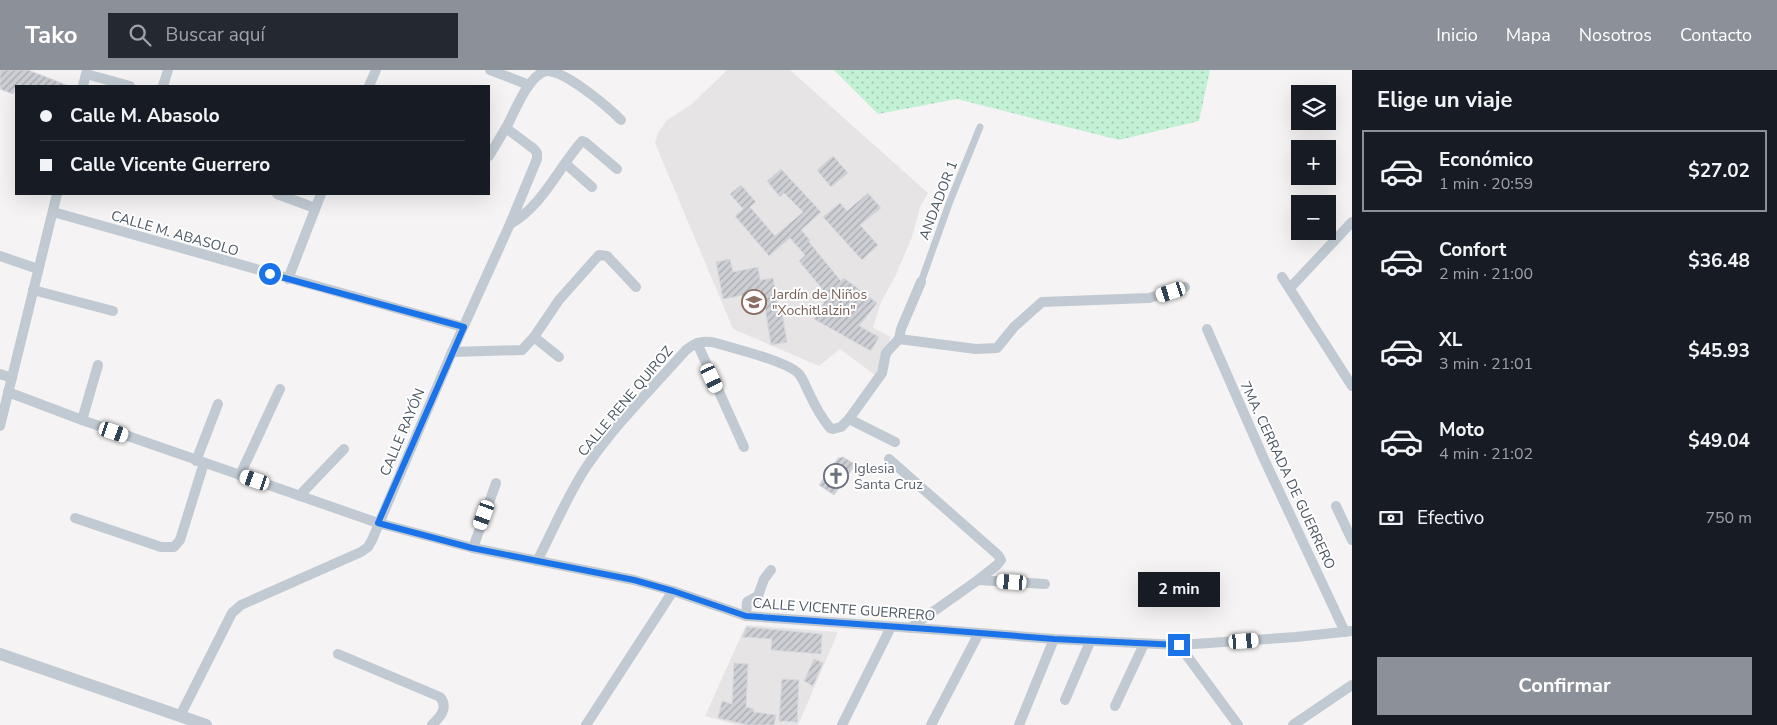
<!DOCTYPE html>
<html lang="es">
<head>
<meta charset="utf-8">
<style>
	:root { --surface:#171b24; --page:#242831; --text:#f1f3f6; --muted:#9ea1a6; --line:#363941; --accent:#8c9099 }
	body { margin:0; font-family:"Nunito Sans",sans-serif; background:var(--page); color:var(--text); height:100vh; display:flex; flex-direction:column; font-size:19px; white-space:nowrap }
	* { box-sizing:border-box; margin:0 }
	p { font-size:16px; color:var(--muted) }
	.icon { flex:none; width:28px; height:28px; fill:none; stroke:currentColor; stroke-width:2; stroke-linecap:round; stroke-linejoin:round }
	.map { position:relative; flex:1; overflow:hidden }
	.drawer { display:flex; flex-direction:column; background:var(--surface); width:425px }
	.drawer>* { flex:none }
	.guide { position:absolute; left:15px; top:15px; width:475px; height:110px; border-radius:0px; box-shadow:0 5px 20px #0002; display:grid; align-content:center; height:110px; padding:0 25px; background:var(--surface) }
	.tools { position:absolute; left:1291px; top:15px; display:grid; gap:10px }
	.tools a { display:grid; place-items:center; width:45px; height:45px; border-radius:0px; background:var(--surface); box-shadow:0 5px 20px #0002; font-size:25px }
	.end { position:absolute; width:22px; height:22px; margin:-11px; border:6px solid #1a73e8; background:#fff; box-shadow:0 0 0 2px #fff }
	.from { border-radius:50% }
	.bubble { position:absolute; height:35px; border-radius:0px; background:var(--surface); box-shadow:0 5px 20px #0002; font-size:16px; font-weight:700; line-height:35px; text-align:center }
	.car { position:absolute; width:15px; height:30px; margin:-15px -8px; border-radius:6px; box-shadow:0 0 4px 1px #0007; background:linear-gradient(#fff 24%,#345 0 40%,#fff 0 76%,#345 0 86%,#fff 0) }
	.guide b { display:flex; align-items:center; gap:18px; height:48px; font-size:19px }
	.guide b+b { border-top:1px solid var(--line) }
	.guide i { width:12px; height:12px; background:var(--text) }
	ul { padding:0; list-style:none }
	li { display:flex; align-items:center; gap:15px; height:82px; margin:0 10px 8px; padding:0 15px; border:2px solid transparent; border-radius:0px }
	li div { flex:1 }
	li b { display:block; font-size:19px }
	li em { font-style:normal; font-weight:700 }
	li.selected { border-color:var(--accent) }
	li>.icon { width:45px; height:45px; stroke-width:1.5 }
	h2 { padding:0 25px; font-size:22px; line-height:60px }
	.pay { display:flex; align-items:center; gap:12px; height:55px; padding:0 25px; font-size:19px }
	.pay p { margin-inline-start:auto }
	.button { display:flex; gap:10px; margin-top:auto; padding:10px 25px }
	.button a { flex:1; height:58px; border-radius:0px; background:var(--accent); color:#fff; font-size:20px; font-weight:700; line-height:58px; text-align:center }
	header { display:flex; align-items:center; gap:30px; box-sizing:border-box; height:70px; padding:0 25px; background:var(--accent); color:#fff }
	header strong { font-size:24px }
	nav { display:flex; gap:28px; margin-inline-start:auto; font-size:18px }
	.search { width:350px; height:45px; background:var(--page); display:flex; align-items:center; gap:12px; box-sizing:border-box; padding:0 18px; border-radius:0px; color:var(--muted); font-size:19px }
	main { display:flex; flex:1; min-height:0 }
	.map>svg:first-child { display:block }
	.education { fill:#e6e4e5 }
	.grass { fill:url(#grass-dots) }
	.building { fill:url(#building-hatch); stroke:#d7d9de }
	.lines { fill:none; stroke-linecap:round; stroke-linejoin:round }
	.pedestrian { stroke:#c1cad2; stroke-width:7 }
	.minor { stroke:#c1cad2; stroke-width:10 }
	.tertiary { stroke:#c1cad2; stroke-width:12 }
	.route { stroke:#1a73e8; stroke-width:6 }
	.labels { text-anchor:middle; stroke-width:4; stroke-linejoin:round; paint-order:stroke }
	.street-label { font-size:14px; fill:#4a5661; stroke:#fff }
	.education-label { font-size:14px; fill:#785e54; stroke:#fff; text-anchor:start }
	.worship-label { font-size:14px; fill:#5b616d; stroke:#fff; text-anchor:start }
</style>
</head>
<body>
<header>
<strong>Tako</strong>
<div class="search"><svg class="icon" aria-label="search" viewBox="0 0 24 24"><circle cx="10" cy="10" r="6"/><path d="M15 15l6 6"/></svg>Buscar aquí</div>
<nav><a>Inicio</a><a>Mapa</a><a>Nosotros</a><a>Contacto</a></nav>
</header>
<main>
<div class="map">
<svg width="1352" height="655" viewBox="0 0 1352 655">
	<defs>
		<pattern id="grass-dots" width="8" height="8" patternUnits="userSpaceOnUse" patternTransform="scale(1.25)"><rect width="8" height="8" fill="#c3f1d5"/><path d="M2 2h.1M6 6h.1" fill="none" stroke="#a0c6b0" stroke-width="1.8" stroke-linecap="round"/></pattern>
		<pattern id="building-hatch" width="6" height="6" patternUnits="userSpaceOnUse" patternTransform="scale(1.25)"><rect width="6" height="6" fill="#cdcfd5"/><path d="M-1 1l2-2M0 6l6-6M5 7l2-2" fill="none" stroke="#a8abb0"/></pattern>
	</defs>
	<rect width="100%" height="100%" fill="#f5f3f3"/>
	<g class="education">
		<polygon points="727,0 790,0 928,123 920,137 912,167 895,207 881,232 873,258 891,267 875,305 840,279 819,296 733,259 655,73 658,63 666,51 692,34"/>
		<polygon points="746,555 838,562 798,655 737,655 705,646"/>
	</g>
	<polygon class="grass" points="834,0 1210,0 1199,51 1119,70 957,29 878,44"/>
	<g class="building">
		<polygon points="0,0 28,0 69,16 16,16 13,24 0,19"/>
		<polygon points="833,86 848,103 831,117 817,100"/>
		<polygon points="781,99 821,142 801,160 810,170 809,172 841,211 844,208 877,233 859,256 879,267 871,281 814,249 828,226 799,191 805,185 790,168 769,186 735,146 743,139 730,124 741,115 756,132 750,137 775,166 803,142 784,123 780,127 767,111"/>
		<polygon points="868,123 881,138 860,155 878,175 862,190 823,147 840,133 847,141"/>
		<polygon points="730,189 733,202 758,197 760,210 773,208 778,236 781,236 787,272 771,275 763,225 745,228 744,225 723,229 716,192"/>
		<polygon points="843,387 853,393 853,398 834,425 819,415 838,388"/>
		<polygon points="747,557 822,564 821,584 771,580 772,569 742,567"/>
		<polygon points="814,589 823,593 813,616 804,611"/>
		<polygon points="734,593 748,594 746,637 754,639 753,642 776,645 774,655 748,655 718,648 722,631 732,634"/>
		<polygon points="782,609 799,610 797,652 779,651"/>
	</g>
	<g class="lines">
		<polyline class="pedestrian" points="921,212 950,131 980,57"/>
		<g class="minor">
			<polyline points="490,0 529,15"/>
			<polyline points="86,4 130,16"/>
			<polyline points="83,16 87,0"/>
			<polyline points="163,16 168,0"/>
			<polyline points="369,16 376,0"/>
			<path d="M489 86C495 76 501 66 507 56 515 41 528 6 546 1 565 0 608 37 621 50"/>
			<polyline points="566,94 592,117"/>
			<polyline points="277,124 315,138"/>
			<polyline points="53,142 463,257"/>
			<path d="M510 154C541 138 559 97 582 71L585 72 617 99"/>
			<polyline points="0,186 38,199"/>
			<polyline points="1282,207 1352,316"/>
			<polyline points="288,209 321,124"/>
			<polyline points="1290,218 1352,152"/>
			<polyline points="33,220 113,241"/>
			<polyline points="1207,259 1264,389 1345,562"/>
			<polyline points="534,267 559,287"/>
			<polyline points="899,269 901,259 921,212"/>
			<polyline points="697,273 744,377"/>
			<polyline points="452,282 522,280 534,267 559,230 599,185 607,186 636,217"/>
			<polyline points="0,304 12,308"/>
			<polyline points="8,322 82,350 378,453 473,478 634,510 673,521 746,546 942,560 1054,569 1179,575 1296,567 1352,561"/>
			<polyline points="849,349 895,372"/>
			<polyline points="82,350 98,295"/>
			<polyline points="0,356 57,124"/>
			<polyline points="889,389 998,485 1001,490 997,495 978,510 910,558"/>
			<polyline points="196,391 218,334"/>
			<polyline points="240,405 280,319"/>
			<polyline points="299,426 344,379"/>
			<polyline points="1336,436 1352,470"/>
			<polyline points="75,448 161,477 174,477 180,470 204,393"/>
			<polyline points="473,478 496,413"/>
			<path d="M537 491C554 459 568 423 589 393 616 354 654 316 686 280 696 272 704 270 716 273 735 279 787 291 799 304 804 310 806 318 810 325 815 336 822 348 830 358L833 359 841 357 849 349 882 303 886 283 899 269 976 279 997 278 1014 257 1042 232 1149 228 1185 217"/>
			<polyline points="978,510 1045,514"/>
			<polyline points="746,546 747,532 758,526 764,509 771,500"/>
			<polyline points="1179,575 1238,655"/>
			<path d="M338 584 440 627C449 638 440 647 432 655"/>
			<polyline points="1065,630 1090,572"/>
			<polyline points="1115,636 1144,574"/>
			<polyline points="180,646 232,543 241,535 361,482 368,477 372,470 452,282 510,154 537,89 537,83 534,79 506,58"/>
			<polyline points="586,655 673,521"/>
			<polyline points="842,655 891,557"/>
			<polyline points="931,655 979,563"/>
			<polyline points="1019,655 1054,569"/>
			<polyline points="1293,655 1352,615"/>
		</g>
		<polyline class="tertiary" points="0,584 206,655"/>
	</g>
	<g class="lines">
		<polyline class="route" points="270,204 464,257 378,453 472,478 634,510 673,521 746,546 942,560 1054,569 1179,575"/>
	</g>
	<defs>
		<symbol id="school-ring" viewBox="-11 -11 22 22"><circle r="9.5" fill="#fff" stroke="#8d6e63" stroke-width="1.5"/><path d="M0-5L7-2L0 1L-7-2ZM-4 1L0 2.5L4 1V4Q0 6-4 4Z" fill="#8d6e63"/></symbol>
		<symbol id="church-ring" viewBox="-11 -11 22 22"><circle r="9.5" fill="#fff" stroke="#6b7280" stroke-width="1.5"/><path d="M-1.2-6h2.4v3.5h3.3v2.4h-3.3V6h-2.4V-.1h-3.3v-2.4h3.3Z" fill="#6b7280"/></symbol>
	</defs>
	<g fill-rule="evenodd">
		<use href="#school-ring" x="740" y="218" width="28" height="28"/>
		<use href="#church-ring" x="822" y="392" width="28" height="28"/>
	</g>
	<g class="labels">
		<g class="street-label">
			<text transform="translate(938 130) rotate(-69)" y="5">ANDADOR 1</text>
			<text transform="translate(175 163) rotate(16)" y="5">CALLE M. ABASOLO</text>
			<text transform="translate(625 331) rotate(-50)" y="5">CALLE RENE QUIROZ</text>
			<text transform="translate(402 362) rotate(-67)" y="5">CALLE RAYÓN</text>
			<text transform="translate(1288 405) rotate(65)" y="5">7MA. CERRADA DE GUERRERO</text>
			<text transform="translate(844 539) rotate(4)" y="5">CALLE VICENTE GUERRERO</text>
		</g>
		<g class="education-label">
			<text x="772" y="229">Jardín de Niños<tspan x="772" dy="16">"Xochitlalzin"</tspan></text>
		</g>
		<g class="worship-label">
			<text x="854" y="403">Iglesia<tspan x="854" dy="16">Santa Cruz</tspan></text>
		</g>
	</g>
</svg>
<div class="tools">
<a><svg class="icon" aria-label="layers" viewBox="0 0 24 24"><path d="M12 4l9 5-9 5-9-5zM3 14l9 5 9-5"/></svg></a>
<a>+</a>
<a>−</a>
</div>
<i class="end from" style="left:270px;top:204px"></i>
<i class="end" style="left:1179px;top:575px"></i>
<div class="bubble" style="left:1138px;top:502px;width:82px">2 min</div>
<i class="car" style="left:1171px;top:222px;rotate:252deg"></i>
<i class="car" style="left:712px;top:308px;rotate:155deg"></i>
<i class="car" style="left:114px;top:362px;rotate:109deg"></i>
<i class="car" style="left:255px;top:410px;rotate:289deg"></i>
<i class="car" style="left:484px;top:445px;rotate:200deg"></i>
<i class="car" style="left:1012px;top:512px;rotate:274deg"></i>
<i class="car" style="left:1244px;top:571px;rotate:86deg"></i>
<div class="guide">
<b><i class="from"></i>Calle M. Abasolo</b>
<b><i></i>Calle Vicente Guerrero</b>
</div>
</div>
<section class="drawer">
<h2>Elige un viaje</h2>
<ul>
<li class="selected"><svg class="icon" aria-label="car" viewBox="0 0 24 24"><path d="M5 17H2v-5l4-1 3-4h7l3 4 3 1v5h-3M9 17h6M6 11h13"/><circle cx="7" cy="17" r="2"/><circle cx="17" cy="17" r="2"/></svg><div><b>Económico</b><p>1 min · 20:59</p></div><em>$27.02</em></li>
<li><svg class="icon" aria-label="car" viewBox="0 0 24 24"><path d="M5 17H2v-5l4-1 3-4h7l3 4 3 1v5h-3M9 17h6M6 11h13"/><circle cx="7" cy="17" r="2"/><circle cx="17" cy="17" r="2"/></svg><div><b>Confort</b><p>2 min · 21:00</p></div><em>$36.48</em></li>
<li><svg class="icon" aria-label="car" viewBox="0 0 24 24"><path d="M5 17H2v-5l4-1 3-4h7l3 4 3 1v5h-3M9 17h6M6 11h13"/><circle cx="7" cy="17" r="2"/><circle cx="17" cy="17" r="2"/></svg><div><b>XL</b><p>3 min · 21:01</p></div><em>$45.93</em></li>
<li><svg class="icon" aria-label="car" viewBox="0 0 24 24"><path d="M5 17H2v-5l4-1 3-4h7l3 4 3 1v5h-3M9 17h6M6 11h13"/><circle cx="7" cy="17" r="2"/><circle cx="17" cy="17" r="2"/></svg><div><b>Moto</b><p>4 min · 21:02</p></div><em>$49.04</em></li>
</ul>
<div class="pay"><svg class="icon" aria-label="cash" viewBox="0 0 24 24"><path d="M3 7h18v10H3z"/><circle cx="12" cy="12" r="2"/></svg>Efectivo<p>750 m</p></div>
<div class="button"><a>Confirmar</a></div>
</section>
</main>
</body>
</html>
